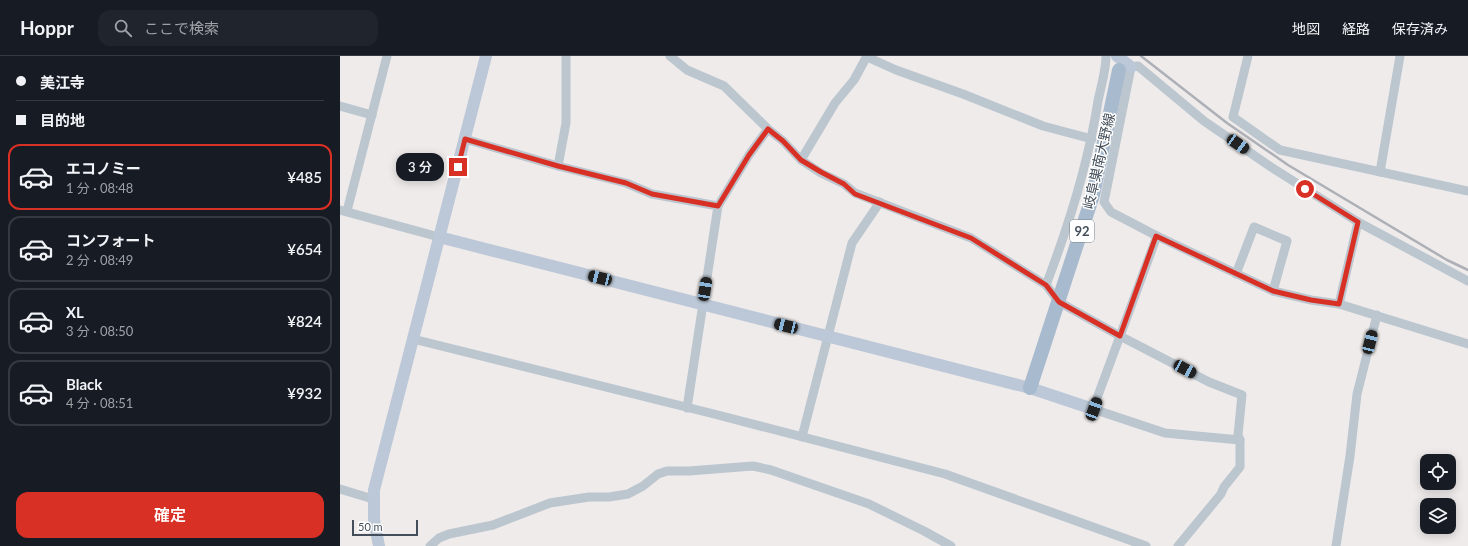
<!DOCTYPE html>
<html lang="ja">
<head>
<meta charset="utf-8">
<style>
	:root { --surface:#171b24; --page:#20242c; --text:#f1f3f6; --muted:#9ea1a6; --line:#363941; --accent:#d93025 }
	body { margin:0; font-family:Lato,"Noto Sans JP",sans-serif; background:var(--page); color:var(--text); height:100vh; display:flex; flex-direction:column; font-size:15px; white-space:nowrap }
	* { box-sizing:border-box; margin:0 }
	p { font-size:13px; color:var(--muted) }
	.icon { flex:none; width:22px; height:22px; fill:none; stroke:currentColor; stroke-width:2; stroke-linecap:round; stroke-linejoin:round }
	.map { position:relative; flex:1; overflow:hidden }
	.side { display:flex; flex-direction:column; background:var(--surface); width:340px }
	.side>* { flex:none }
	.top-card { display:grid; align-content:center; height:88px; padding:0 16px; background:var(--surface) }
	.fabs { position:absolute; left:1080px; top:398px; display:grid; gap:8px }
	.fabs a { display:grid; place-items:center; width:36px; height:36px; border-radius:8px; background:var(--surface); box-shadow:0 2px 10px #0003; font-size:20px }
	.scale { position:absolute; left:12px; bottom:10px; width:66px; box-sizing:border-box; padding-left:4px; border:2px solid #434e5a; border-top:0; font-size:11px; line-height:14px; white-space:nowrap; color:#434e5a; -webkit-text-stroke:3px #fff; paint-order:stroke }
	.end { position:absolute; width:18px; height:18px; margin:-9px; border:5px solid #d93025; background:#fff; box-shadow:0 0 0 2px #fff }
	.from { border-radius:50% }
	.bubble { position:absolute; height:28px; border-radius:12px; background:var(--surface); box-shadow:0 2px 10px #0003; font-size:13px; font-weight:600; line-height:28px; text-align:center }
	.car { position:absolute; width:12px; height:24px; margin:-12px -6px; border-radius:5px; box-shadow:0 0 3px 1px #0007; background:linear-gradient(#222 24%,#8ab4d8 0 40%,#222 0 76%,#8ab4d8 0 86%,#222 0) }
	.top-card b { display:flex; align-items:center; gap:14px; height:38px; font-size:15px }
	.top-card b+b { border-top:1px solid var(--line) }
	.top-card i { width:10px; height:10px; background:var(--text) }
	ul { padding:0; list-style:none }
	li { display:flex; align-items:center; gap:12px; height:66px; margin:0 8px 6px; padding:0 8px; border:2px solid var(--line); border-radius:12px }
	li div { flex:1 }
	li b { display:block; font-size:15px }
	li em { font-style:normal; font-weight:600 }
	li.on { border-color:var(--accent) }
	li>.icon { width:36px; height:36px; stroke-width:1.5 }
	.cta { display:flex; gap:8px; margin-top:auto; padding:8px 16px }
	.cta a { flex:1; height:46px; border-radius:12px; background:var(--accent); color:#fff; font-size:16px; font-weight:600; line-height:46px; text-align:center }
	header { display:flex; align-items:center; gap:24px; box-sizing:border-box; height:56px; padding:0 20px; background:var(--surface); border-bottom:1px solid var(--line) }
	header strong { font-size:19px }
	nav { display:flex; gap:22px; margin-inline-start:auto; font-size:14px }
	.search { width:280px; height:36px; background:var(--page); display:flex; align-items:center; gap:10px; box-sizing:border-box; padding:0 14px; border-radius:12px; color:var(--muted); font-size:15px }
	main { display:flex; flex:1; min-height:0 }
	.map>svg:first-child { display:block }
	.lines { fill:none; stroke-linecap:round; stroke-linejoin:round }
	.street { stroke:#bbc6cf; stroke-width:9 }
	.secondary { stroke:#bcc8d7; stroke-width:12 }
	.primary { stroke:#a8bacd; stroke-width:14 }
	.rail { stroke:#adb0b7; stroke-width:2.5 }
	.route { stroke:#d93025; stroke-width:5 }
	.labels { text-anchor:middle; stroke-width:3; stroke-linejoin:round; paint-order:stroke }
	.shield { fill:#fff; stroke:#7b838c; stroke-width:1 }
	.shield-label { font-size:13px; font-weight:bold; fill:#434e5a }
	.street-label { font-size:14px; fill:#434e5a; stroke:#fff }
</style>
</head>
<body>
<header>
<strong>Hoppr</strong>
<div class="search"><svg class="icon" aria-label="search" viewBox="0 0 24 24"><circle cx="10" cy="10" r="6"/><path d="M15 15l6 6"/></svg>ここで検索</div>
<nav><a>地図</a><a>経路</a><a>保存済み</a></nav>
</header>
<main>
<section class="side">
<div class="top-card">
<b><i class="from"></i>美江寺</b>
<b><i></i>目的地</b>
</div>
<ul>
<li class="on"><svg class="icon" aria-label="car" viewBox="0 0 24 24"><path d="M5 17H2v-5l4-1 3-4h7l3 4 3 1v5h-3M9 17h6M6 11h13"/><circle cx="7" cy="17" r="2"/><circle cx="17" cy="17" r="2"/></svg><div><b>エコノミー</b><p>1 分 · 08:48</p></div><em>¥485</em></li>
<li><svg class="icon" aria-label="car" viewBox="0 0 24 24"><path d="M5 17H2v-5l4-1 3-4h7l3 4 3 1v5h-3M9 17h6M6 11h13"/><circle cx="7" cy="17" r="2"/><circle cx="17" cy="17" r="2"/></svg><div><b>コンフォート</b><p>2 分 · 08:49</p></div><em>¥654</em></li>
<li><svg class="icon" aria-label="car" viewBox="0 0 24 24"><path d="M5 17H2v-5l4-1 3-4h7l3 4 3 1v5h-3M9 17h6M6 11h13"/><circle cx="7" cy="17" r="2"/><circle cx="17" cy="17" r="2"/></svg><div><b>XL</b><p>3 分 · 08:50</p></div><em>¥824</em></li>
<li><svg class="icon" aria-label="car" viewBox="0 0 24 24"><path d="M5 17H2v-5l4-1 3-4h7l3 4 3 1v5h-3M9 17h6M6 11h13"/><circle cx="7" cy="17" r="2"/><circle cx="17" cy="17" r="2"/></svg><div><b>Black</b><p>4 分 · 08:51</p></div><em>¥932</em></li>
</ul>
<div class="cta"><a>確定</a></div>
</section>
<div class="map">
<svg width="1128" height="490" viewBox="0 0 1128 490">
	<rect width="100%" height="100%" fill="#efebeb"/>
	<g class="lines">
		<g class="street">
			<polyline points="330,0 347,14 384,30 428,73 443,85 461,104 481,117 504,128 515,137 631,182 706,229 719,246 780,280 869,326 902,339 898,379 900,384 900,411 884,431 881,438 838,490"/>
			<polyline points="908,0 893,61 940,94 1128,135"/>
			<polyline points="527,1 556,14 623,38 703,70 752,83"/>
			<polyline points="0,50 32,59"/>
			<polyline points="125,83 218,110 286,127 312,138 378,150"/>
			<polyline points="461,104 495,47 514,24 527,0"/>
			<polyline points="218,110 226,67 226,0"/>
			<polyline points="1040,116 1060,0"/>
			<polyline points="0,154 99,181"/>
			<polyline points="7,155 47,0"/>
			<polyline points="817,180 753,353 825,377 900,384"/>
			<polyline points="896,218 914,171 947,185 933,235"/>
			<polyline points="1128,225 1018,166 931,111 864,65 798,10 791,11 764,146 771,156 817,180 933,235 971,244 999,248 1128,288"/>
			<path d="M706 229C729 169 748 109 758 45 761 30 766 15 766 0"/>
			<polyline points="999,248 1018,166"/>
			<polyline points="73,283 374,358 605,418 806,490"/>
			<polyline points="347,352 378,150 409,99 428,73"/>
			<polyline points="462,381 512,187 540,146"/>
			<polyline points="0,433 33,443"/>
			<polyline points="90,490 99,482 109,478 153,469 210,447 249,441 269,441 288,438 303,430 318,418 327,415 349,415 413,410 431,414 529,448 584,475 611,490"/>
			<polyline points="996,490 1010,400 1017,338 1037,259"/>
		</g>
		<g class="secondary">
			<polyline points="777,0 791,11"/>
			<polyline points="99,181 690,332 753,353"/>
			<polyline points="39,490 34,464 34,434 146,0"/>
		</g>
		<polyline class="primary" points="690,332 753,139 779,14"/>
		<polyline class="rail" points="801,0 887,67 948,109 1107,204 1128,214"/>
	</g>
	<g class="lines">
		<polyline class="route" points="118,111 125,83 218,110 286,127 312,138 378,150 409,99 428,73 443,85 461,104 481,116 504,128 515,138 631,182 706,229 719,246 780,280 816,180 933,235 971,244 999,248 1018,166 965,133"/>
	</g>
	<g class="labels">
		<rect class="shield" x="730" y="164" width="24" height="22" rx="3"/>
		<g class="shield-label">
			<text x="742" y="180">92</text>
		</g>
		<g class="street-label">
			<text transform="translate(759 105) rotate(-77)" y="5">岐阜巣南大野線</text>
		</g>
	</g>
</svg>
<div class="fabs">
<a><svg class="icon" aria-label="locate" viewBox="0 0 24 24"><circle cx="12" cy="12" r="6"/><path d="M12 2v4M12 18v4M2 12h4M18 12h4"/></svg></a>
<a><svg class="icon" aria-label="layers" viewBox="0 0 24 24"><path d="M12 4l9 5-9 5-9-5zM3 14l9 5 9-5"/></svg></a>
</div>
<div class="scale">50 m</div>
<i class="end from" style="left:965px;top:133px"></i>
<i class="end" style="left:118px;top:111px"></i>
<div class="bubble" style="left:56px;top:97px;width:48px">3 分</div>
<i class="car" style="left:898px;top:88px;rotate:125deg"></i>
<i class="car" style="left:260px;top:222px;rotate:284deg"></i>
<i class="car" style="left:365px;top:233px;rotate:9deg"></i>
<i class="car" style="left:446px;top:270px;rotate:284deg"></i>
<i class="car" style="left:1030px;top:286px;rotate:14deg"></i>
<i class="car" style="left:845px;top:313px;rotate:118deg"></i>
<i class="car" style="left:754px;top:353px;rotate:20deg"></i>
</div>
</main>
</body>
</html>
